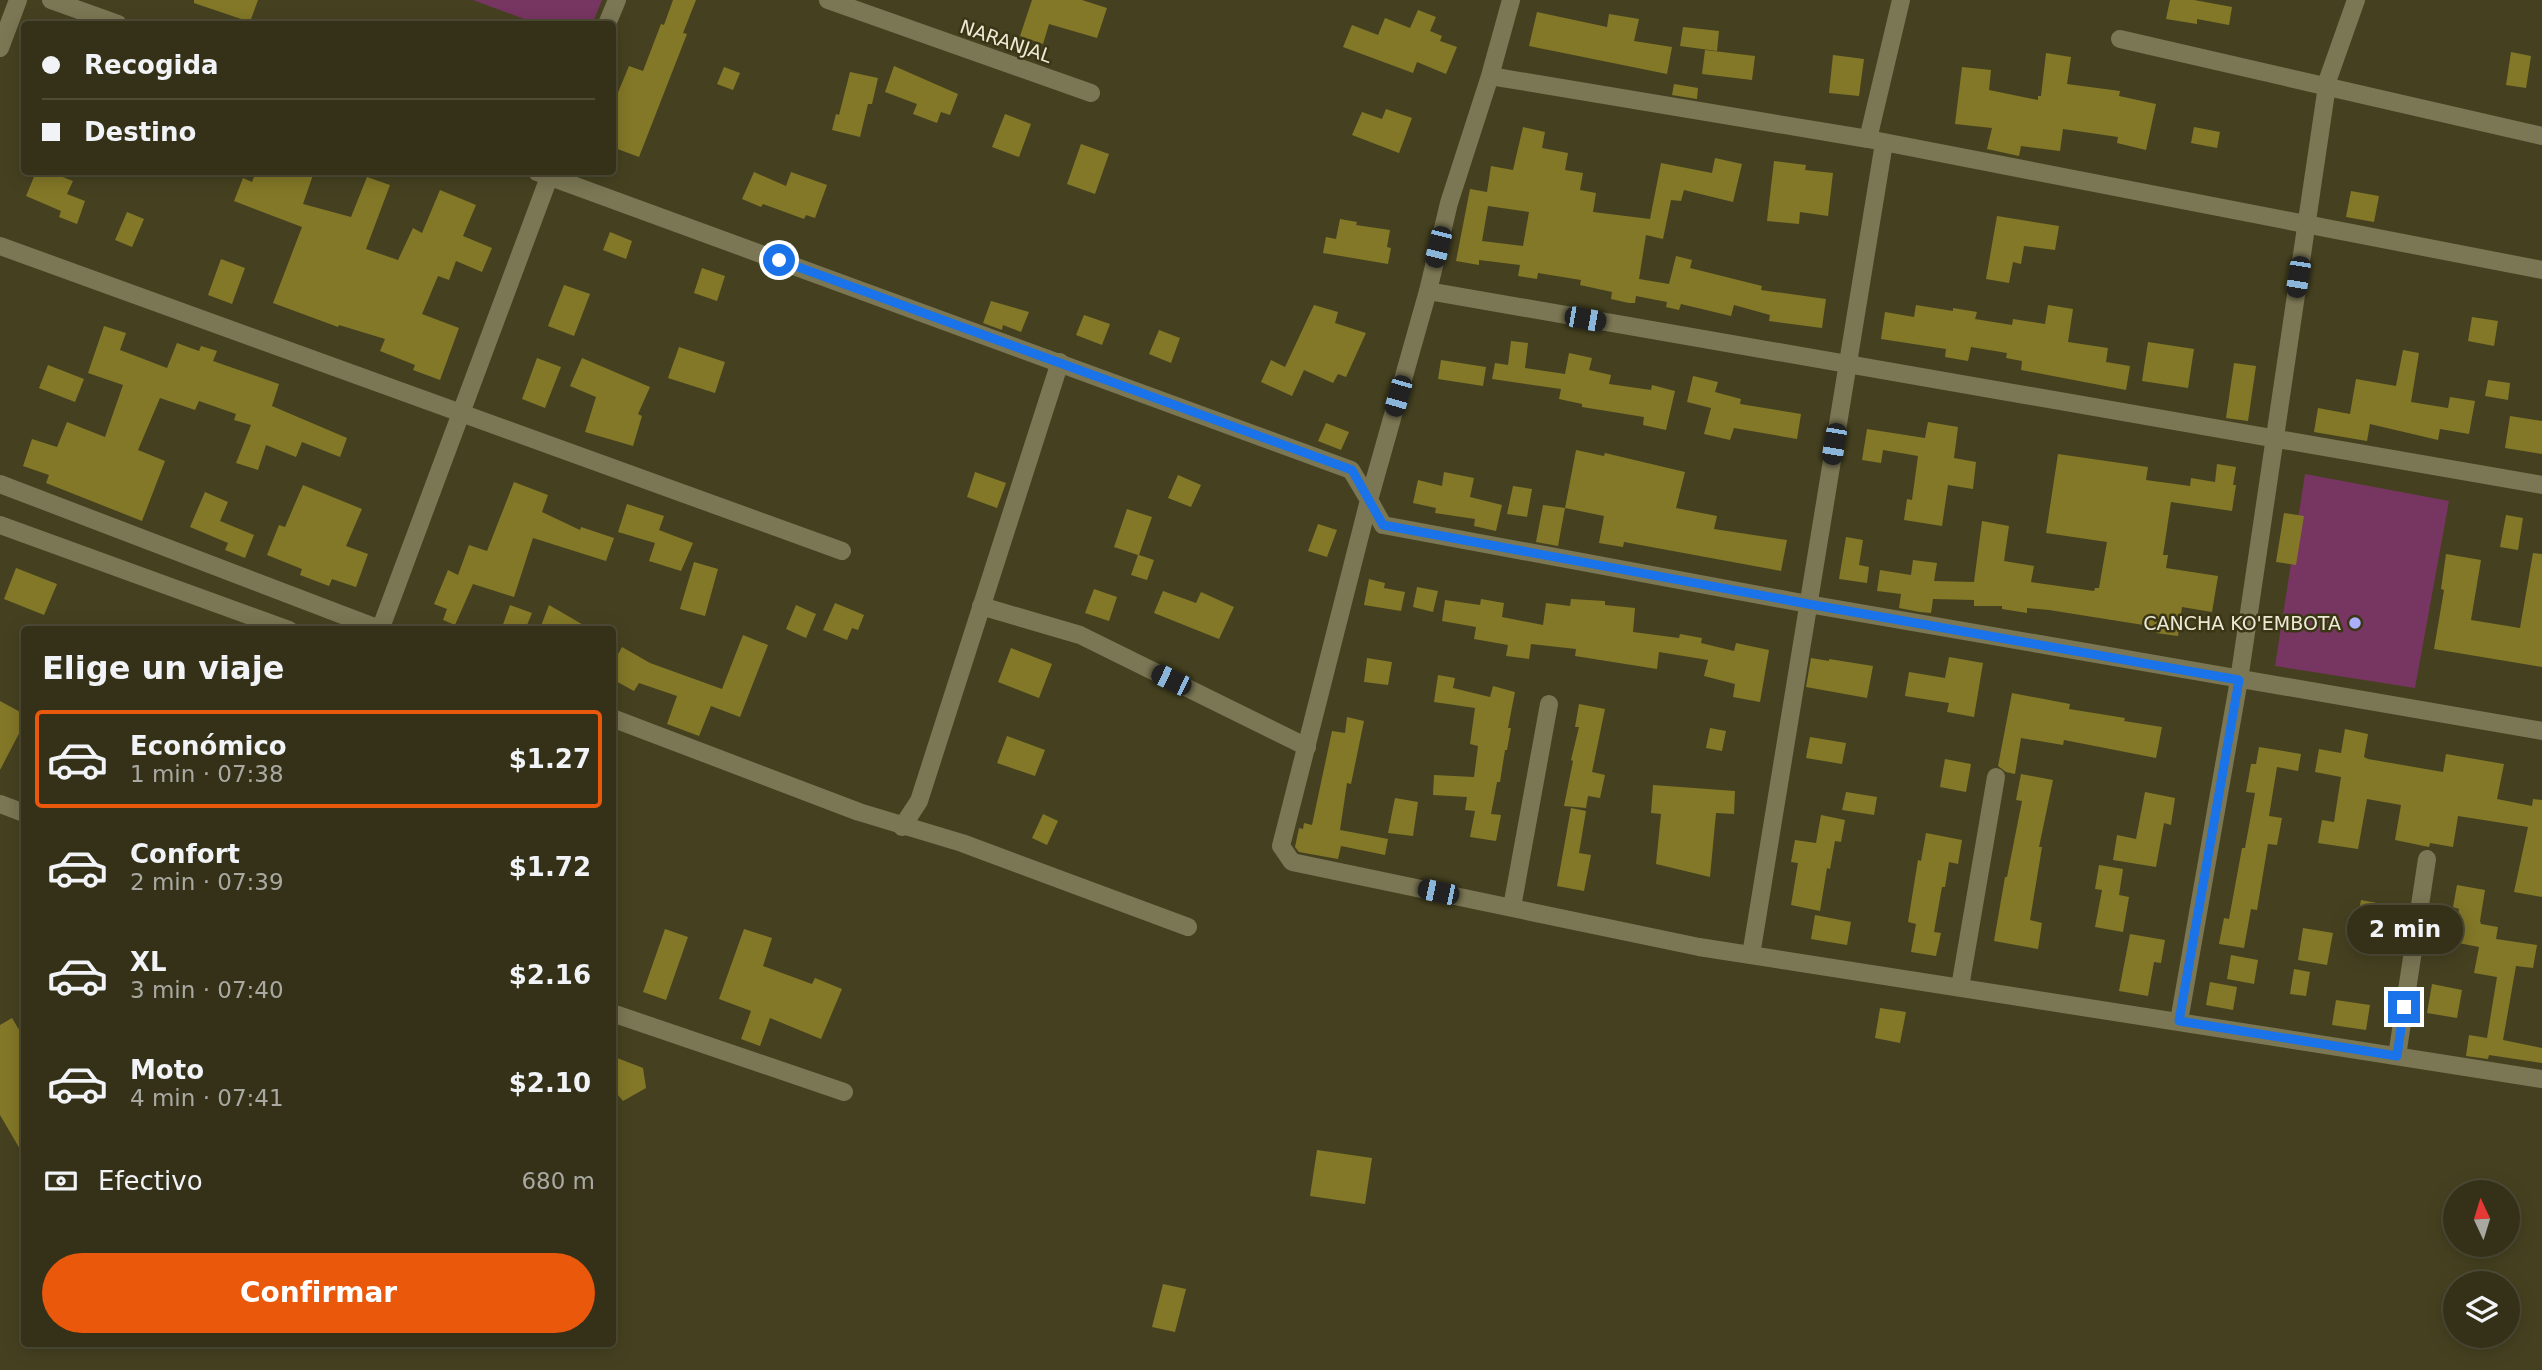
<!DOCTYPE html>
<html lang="es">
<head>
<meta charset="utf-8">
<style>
	:root { --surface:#343118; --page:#3c3921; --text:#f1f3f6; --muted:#a9a9a2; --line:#4e4c37; --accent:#ea580c }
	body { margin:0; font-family:"DejaVu Sans",sans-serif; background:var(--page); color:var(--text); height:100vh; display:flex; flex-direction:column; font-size:26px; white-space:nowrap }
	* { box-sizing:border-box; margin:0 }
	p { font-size:23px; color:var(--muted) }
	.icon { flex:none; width:38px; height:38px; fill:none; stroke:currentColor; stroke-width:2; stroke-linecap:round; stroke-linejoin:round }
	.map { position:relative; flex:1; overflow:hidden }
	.details { position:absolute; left:21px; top:626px; width:595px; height:721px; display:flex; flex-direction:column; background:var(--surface); border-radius:7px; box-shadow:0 4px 18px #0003,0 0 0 2px var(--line) }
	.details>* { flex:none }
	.hud { position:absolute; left:21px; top:21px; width:595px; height:154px; border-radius:7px; box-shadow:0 4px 18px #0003,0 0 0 2px var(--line); display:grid; align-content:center; height:154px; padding:0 21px; background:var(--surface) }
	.needle { width:46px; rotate:356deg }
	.fabs { position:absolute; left:2443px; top:1180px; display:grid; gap:14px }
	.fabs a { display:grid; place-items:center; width:77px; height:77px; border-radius:50%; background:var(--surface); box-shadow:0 4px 18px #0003,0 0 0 2px var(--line); font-size:35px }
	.end { position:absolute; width:32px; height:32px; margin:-16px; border:9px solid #1a73e8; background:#fff; box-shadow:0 0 0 4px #fff }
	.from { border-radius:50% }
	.bubble { position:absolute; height:49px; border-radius:24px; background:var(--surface); box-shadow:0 4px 18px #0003,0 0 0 2px var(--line); font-size:23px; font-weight:600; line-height:49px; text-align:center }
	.car { position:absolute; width:21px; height:42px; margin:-21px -10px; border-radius:9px; box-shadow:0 0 5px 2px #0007; background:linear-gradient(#222 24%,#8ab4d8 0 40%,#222 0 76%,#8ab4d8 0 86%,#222 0) }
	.hud b { display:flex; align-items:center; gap:24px; height:66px; font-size:26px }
	.hud b+b { border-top:2px solid var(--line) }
	.hud i { width:18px; height:18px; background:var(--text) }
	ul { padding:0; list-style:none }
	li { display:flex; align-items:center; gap:21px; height:98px; margin:0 14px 10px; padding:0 7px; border:4px solid transparent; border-radius:7px }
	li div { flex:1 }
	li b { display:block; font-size:26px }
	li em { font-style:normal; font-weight:600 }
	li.current { border-color:var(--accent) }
	li>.icon { width:63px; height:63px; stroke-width:1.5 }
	h2 { padding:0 21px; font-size:32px; line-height:84px }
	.pay { display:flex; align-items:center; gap:18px; height:77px; padding:0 21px; font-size:26px }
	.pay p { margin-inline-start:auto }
	.cta { display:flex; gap:14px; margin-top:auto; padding:14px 21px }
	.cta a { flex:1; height:80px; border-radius:42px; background:var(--accent); color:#fff; font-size:28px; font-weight:600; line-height:80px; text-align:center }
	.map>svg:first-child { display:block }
	.green { fill:#773561 }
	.building { fill:#837827; fill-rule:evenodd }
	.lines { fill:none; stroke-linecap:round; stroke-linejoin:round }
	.street { stroke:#7b7754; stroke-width:18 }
	.route { stroke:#1a73e8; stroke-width:9 }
	.poi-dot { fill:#acaffb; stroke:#3a3615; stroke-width:2.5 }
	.labels { text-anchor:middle; stroke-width:5; stroke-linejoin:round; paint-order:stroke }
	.street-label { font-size:19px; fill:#ecead7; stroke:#3a3615 }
	.poi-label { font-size:19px; fill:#ecead7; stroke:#3a3615; text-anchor:end }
</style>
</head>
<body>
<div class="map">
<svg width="2542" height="1370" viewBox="0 0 2542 1370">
	<rect width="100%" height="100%" fill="#454120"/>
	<g class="green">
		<polygon points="473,0 602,0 592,24 538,24"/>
		<polygon points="2305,474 2449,501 2415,688 2275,666"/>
	</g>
	<g class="building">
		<polygon points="194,0 258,0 250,22 194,3"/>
		<polygon points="673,0 696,0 683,33 687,34 639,157 612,147 612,107 629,66 643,71 661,24 664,25"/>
		<polygon points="1032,0 1082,0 1107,8 1097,38 1049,24 1043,44 1020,36"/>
		<polygon points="2170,0 2194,0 2232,7 2229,25 2197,19 2197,24 2166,19"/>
		<polygon points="1418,10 1436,17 1430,31 1442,36 1440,41 1457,47 1446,74 1417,62 1413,73 1343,47 1352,25 1378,35 1385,18 1410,28"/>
		<polygon points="1537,12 1607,27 1609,14 1639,19 1634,41 1672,47 1667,74 1529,46"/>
		<polygon points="1683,27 1719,31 1717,51 1680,46"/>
		<polygon points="1705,50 1755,56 1752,80 1702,74"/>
		<polygon points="2511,52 2531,56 2526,88 2506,85"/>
		<polygon points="2046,53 2071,57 2067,84 2120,91 2119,96 2156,104 2146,150 2117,143 2118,137 2063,129 2060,151 2021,146 2019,156 1987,149 1992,128 1955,124 1962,67 1991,70 1989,90 2038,100 2038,96 2041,96"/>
		<polygon points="1833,55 1864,59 1859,96 1829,93"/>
		<polygon points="894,66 958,94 950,115 941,112 937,123 913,114 917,104 885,92"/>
		<polygon points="724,67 740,73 733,90 717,84"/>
		<polygon points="850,72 878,78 872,104 868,104 860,137 832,130 836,114 839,115"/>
		<polygon points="1674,84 1698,88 1697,99 1672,95"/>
		<polygon points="1386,109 1412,118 1399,153 1352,135 1362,112 1382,119"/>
		<polygon points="1005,114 1031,124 1019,157 992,147"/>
		<path d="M1523 127 1545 132 1542 148 1568 153 1565 170 1583 173 1580 190 1596 193 1593 212 1650 219 1661 163 1712 173 1715 158 1742 164 1733 202 1684 190 1681 201 1671 200 1663 239 1646 235 1639 279 1669 284 1676 256 1692 260 1690 268 1762 286 1761 290 1826 299 1822 328 1769 321 1770 315 1734 305 1731 316 1681 304 1679 310 1666 307 1667 302 1636 296 1635 303H1629L1611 299 1612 292 1580 285 1581 280 1538 273 1537 279 1518 276 1520 265 1479 260V265L1456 261 1470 189 1487 192 1491 166 1513 170ZM1488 206 1529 212 1523 246 1482 241Z"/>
		<polygon points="2194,127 2220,132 2217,148 2191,143"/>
		<polygon points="1081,144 1109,154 1095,194 1067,184"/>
		<polygon points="1774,161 1806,165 1805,170 1833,173 1828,216 1800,212 1799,224 1767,221"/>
		<polygon points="36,172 50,172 73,181 67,194 85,201 77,224 59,217 61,211 26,196"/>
		<polygon points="256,172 314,172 303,204 351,217 367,177 390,185 366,249 398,260 413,228 422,233 440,190 476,205 463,236 492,248 482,272 456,261 449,280 438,276 422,314 459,328 440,380 413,370 415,365 380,351 385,339 339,325 338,327 273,303 302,227 234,201 243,178 252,182"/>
		<polygon points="754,172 786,186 791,172 827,185 815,218 806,215 804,219 763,204 761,207 742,199"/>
		<polygon points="2351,191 2379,196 2374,222 2346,217"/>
		<polygon points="127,212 144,219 132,247 115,240"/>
		<polygon points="1997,216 2059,226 2055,250 2024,246 2021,264 2013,262 2009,283 1986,279"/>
		<polygon points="1340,219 1357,222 1356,225 1390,230 1387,247 1391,248 1388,264 1323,253 1326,237 1336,239"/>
		<polygon points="610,232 632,241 626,259 603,250"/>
		<polygon points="221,259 245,268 232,304 208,295"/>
		<polygon points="702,268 725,276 717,301 694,293"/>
		<polygon points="564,285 590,294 574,336 548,326"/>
		<polygon points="991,301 1029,312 1021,332 1003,325 1002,330 983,323"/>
		<polygon points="1314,305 1338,312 1335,323 1366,333 1346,377 1338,374 1333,383 1304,370 1292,396 1261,382 1271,360 1285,367"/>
		<polygon points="1916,305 1953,311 1953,308 1977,312 1975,319 2012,325 2013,319 2045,324 2048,305 2073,309 2068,342 2108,348 2106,362 2130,366 2126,390 2021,370 2022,361 2006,358 2007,353 1971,347 1968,361 1945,357 1946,349 1881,339 1885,312 1914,317"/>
		<polygon points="1084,315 1110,324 1102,345 1076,335"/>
		<polygon points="2472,317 2498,321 2494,346 2468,341"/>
		<polygon points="104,326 126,333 120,350 167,368 177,343 199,351 201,346 217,351 213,361 279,384 272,406 347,438 340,457 302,442 296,457 266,445 258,470 236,463 251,425 234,420 236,414 199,401 195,410 160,398 138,450 165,461 142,521 46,483 49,475 23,466 32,439 57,447 67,422 105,437 123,385 88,373"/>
		<polygon points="1159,330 1180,338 1171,363 1149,354"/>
		<polygon points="1511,341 1528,343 1525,368 1565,374 1569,353 1592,358 1589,370 1611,375 1609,384 1651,390 1652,385 1675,391 1666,430 1643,425 1644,417 1582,407 1582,404 1559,399 1561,389 1492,379 1495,363 1508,365"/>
		<polygon points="2148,342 2194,349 2188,388 2142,381"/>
		<polygon points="679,347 725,362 715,393 668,378"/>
		<polygon points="2403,350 2419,353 2411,402 2448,408 2450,397 2475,401 2469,434 2440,429 2438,440 2370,424 2367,441 2314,432 2318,408 2350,414 2356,379 2396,386"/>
		<polygon points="537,358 561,367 545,408 522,399"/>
		<polygon points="582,358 650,387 638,414 642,416 633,446 585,432 596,397 570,386"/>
		<polygon points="1441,360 1486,367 1483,386 1438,379"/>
		<polygon points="2234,363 2256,366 2248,421 2226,418"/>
		<polygon points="48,365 84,379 75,402 39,388"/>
		<polygon points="1693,376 1718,382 1715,392 1741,399 1740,404 1801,414 1797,439 1734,428 1730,440 1704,434 1711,408 1687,402"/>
		<polygon points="2488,380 2510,383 2508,400 2485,396"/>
		<polygon points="2510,416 2542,421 2542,454 2505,448"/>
		<polygon points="1928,422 1958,427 1954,458 1976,462 1973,489 1948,485 1942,526 1904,520 1907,499 1912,500 1918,456 1883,450 1881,463 1862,460 1867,429 1925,438"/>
		<polygon points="1326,423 1349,432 1341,450 1318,441"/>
		<polygon points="1576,450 1604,456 1605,453 1685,472 1676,508 1717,516 1714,529 1787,540 1781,571 1624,542 1623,547 1599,543 1604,516 1565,508"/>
		<polygon points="2058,454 2148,467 2146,480 2190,486 2191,478 2215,482 2217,464 2236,467 2233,485 2236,485 2232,511 2171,502 2163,555 2168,555 2166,568 2218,576 2212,612 2182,607 2178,636 2156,633 2156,627 2049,610 2027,608 2027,613 2002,609 2002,606 1974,606 1974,600 1933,599 1931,613 1920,612 1899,608 1901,594 1877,591 1880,570 1911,575 1913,560 1937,563 1934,581 1974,582 1982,521 2009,526 2004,561 2034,566 2031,582 2094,591 2095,588 2099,588 2107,542 2046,533"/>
		<polygon points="975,472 1006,483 997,508 967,497"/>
		<polygon points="1444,472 1474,478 1470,497 1502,505 1496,531 1474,526 1475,519 1435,513 1436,508 1413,503 1418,480 1442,486"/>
		<polygon points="1178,475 1201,485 1191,507 1168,498"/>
		<polygon points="514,482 548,495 542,512 580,530 581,527 614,538 606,561 533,538 514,597 473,584 455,625 443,620 447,609 434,604 448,570 458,575 469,545 487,551"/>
		<polygon points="303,485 362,509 346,546 368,554 356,587 332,579 329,586 300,575 302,569 267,555 279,525 285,527"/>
		<polygon points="1513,486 1532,489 1527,517 1507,514"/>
		<polygon points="205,492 228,502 220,521 254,535 245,558 225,550 228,543 190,527"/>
		<polygon points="627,504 664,516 659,530 693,543 681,571 649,561 655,543 618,532"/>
		<polygon points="1543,505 1565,508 1558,546 1536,542"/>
		<polygon points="1127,509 1152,517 1139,555 1154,560 1147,580 1131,575 1138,555 1114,547"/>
		<polygon points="2284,513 2304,516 2296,565 2276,562"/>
		<polygon points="2506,515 2523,518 2518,550 2500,547"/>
		<polygon points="1318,524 1337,530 1327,557 1308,551"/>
		<polygon points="1846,537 1863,540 1859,565 1869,567 1867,583 1839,579"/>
		<polygon points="2533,553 2542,554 2542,667 2434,649 2444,590 2441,589 2446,554 2481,560 2471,620 2520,628"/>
		<polygon points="694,562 718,569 705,616 680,609"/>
		<polygon points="16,568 57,584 44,615 4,599"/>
		<polygon points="1369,579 1385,583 1384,588 1405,592 1401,611 1364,605"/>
		<polygon points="1417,587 1438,591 1433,612 1413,607"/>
		<polygon points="1094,589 1117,597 1109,621 1085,613"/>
		<polygon points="1163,591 1196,603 1201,592 1234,607 1219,639 1154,613"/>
		<polygon points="1481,599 1504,603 1502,617 1543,625 1546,603 1570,606 1571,599 1605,601 1605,605 1635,608 1633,632 1679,638 1680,634 1702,638 1701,643 1734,651 1736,643 1769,650 1760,702 1733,697 1735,684 1704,676 1708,660 1659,652 1657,669 1575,656 1576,649 1531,644 1529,659 1506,656 1508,645 1474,639 1476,627 1442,621 1445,600 1480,605"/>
		<polygon points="835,603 864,615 858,630 852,628 847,640 823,630"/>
		<polygon points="510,605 532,613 525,630 501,630"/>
		<polygon points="549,605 592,630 552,630 541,626"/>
		<polygon points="796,605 816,614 806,638 786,629"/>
		<polygon points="743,635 768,645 740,717 711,706 699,736 667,724 677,696 639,683 634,691 612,679 612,665 622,647 650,663 722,689"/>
		<polygon points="1011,648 1052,664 1039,698 998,682"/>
		<polygon points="1949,657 1983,663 1974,717 1947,712 1949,703 1905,696 1909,672 1945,678"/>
		<polygon points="1367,658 1392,662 1388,685 1364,682"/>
		<polygon points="1811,658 1829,661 1829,659 1873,666 1867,698 1806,687"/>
		<polygon points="1438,675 1455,678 1453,688 1490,697 1493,686 1515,692 1508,728 1511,728 1507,750 1505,750 1500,782 1497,782 1491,814 1501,815 1496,841 1470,837 1475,811 1465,810 1467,797 1433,795 1434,775 1474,777 1478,746 1470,744 1475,708 1434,702"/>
		<polygon points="2012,693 2070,704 2069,709 2125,718 2124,721 2162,727 2156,758 2064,740 2063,745 2021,738 2015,774 2006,772 1998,766"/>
		<polygon points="0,701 24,714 24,724 0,770"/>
		<polygon points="1579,704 1605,709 1592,772 1605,775 1600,798 1588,796 1586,808 1564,806 1573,761 1571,760 1579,727 1575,727"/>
		<polygon points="1347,717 1364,721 1351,784 1347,783 1340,830 1388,839 1385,855 1341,846 1338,859 1299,852 1295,847 1299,828 1303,829 1304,823 1312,825 1332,731 1345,733"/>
		<polygon points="1710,728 1726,731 1722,751 1706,748"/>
		<polygon points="2345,729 2368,734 2364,757 2368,759 2443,772 2446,754 2504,764 2497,799 2532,806 2533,799 2542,800 2542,897 2514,892 2528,827 2458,816 2453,847 2430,843 2429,847 2395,840 2401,805 2367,799 2358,849 2318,843 2322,820 2334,822 2341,777 2315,772 2319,749 2341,753"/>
		<polygon points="1007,736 1045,750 1035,776 997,763"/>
		<polygon points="1810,737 1846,743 1842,764 1806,758"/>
		<polygon points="2259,747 2301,754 2298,771 2277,767 2269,816 2282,818 2277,845 2268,844 2257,910 2251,909 2244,948 2219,944 2224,918 2229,919 2242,848 2245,848 2255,793 2246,792 2251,764 2256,764"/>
		<polygon points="1945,759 1971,764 1966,792 1940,787"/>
		<polygon points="2021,774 2053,780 2039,847 2042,847 2030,920 2042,923 2038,949 1994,941 2005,877 2007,877 2022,801 2016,800"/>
		<polygon points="1653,785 1735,791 1734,814 1716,813 1710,877 1656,864 1661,814 1651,813"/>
		<polygon points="1846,792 1877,797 1874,815 1842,810"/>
		<polygon points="2145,792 2175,798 2171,825 2164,823 2156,867 2113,860 2117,835 2136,839"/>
		<polygon points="1395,798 1418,802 1413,836 1388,833"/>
		<polygon points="1571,808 1586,811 1579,853 1591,855 1584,891 1557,886"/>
		<polygon points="1043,814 1058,821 1047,845 1032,838"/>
		<polygon points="1821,815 1845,820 1841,842 1835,841 1830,869 1827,868 1820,911 1791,905 1798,863 1791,862 1795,840 1816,843"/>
		<polygon points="1926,833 1962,840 1958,864 1949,862 1945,887 1942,887 1934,932 1941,933 1936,956 1911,952 1916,924 1908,922 1918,860 1921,861"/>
		<polygon points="2099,865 2123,869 2119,895 2129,897 2123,932 2095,927 2102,890 2095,889"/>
		<polygon points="2457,885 2485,890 2480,921 2481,924 2498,927 2496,939 2537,945 2533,968 2516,966 2503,1040 2542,1048 2542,1063 2489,1055 2488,1059 2466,1056 2469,1035 2487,1038 2497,977 2474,973 2479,947 2453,942 2459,909 2453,907"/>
		<polygon points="2361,900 2388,905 2383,935 2355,930"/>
		<polygon points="1815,915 1851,922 1847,945 1811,939"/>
		<polygon points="2303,928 2333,933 2327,965 2298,960"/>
		<polygon points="665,929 688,937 666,1000 643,992"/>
		<polygon points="744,929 772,938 763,966 812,984 815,978 842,989 821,1039 770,1018 760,1046 741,1039 751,1011 719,999"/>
		<polygon points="2130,934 2165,940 2161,963 2154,962 2148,996 2119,991"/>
		<polygon points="2231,955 2258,960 2254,984 2227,979"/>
		<polygon points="2294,969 2310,972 2306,996 2290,994"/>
		<polygon points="2210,982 2237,987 2233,1010 2206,1005"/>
		<polygon points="2432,984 2462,990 2457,1018 2427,1013"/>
		<polygon points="2336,1000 2370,1005 2366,1030 2332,1025"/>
		<polygon points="1880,1008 1906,1012 1900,1043 1875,1038"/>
		<polygon points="12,1018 24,1038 24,1156 0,1115 0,1025"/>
		<polygon points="612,1056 643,1068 646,1088 623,1101 612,1088"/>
		<polygon points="1317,1150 1372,1158 1365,1204 1310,1196"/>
		<polygon points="1163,1284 1186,1289 1175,1332 1152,1327"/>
	</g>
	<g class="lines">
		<g class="street">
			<polyline points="51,0 118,24"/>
			<polyline points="828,0 1091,93"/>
			<polyline points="1511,0 1490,76 1449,203 1428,291 1369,500 1383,525 1808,604 2542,731"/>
			<polyline points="607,24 617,0"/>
			<polyline points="2120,39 2542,136"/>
			<polyline points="0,48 18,0"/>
			<polyline points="1490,76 1868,139 2542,270"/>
			<polyline points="1868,139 1901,0"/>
			<polyline points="537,172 1351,470 1369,500 1281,846 1292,862 1699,947 2542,1079"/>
			<polyline points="0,246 842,551"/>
			<polyline points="1428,291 2542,485"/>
			<polyline points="0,484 382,630"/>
			<polyline points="0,525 289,630"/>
			<polyline points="981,606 1080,635 1307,747"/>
			<polyline points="380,630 551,172"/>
			<polyline points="612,718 859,812 962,843 1188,927"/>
			<polyline points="0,804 24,813"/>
			<polyline points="902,827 919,801 1060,362"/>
			<polyline points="1512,907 1549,704"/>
			<polyline points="1751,955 1884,143"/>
			<polyline points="1960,987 1996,777"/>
			<polyline points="612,1013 844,1092"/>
			<polyline points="2179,1021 2239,680 2328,79 2356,0"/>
			<polyline points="2397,1056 2427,859"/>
		</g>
	</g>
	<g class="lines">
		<polyline class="route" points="779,260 1352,470 1383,525 1808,604 2239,680 2179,1021 2397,1056 2404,1007"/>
	</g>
	<circle class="poi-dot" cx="2355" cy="623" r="7"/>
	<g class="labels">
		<g class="street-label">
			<text transform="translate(1006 41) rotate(19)" y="7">NARANJAL</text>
		</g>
		<g class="poi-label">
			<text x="2341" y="630">CANCHA KO'EMBOTA</text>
		</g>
	</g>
</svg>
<div class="fabs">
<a><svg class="needle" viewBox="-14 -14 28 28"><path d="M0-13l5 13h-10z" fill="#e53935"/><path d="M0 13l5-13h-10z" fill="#a9a9a2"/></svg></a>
<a><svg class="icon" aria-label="layers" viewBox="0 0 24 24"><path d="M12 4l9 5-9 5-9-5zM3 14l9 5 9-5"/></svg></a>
</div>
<i class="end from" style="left:779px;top:260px"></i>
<i class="end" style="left:2404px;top:1007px"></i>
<div class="bubble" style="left:2347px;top:905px;width:116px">2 min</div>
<i class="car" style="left:1438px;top:247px;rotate:194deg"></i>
<i class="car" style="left:2298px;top:277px;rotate:189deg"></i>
<i class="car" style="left:1585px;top:319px;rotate:100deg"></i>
<i class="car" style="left:1398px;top:396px;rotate:196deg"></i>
<i class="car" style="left:1834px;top:444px;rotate:190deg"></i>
<i class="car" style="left:1171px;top:680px;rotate:296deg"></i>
<i class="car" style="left:1438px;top:892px;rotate:282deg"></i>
<div class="hud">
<b><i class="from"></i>Recogida</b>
<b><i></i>Destino</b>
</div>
<section class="details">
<h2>Elige un viaje</h2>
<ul>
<li class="current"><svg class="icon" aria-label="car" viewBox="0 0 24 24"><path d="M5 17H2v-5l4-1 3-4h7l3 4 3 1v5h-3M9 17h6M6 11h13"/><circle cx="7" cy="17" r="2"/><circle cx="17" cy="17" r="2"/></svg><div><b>Económico</b><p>1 min · 07:38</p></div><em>$1.27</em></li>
<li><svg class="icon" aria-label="car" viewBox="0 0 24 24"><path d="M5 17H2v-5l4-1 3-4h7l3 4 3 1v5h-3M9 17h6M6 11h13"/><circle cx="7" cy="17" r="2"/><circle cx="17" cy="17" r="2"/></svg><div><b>Confort</b><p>2 min · 07:39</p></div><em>$1.72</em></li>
<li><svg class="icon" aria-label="car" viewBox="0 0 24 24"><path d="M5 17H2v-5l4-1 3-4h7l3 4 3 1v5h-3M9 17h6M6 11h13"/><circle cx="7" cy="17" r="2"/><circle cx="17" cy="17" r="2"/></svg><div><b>XL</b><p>3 min · 07:40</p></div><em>$2.16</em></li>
<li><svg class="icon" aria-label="car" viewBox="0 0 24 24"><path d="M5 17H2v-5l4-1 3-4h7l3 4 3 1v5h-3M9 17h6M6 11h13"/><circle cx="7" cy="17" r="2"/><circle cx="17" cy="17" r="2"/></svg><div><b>Moto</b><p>4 min · 07:41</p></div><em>$2.10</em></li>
</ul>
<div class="pay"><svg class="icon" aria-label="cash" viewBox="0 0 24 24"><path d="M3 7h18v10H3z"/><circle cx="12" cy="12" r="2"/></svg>Efectivo<p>680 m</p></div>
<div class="cta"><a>Confirmar</a></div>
</section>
</div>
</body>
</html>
